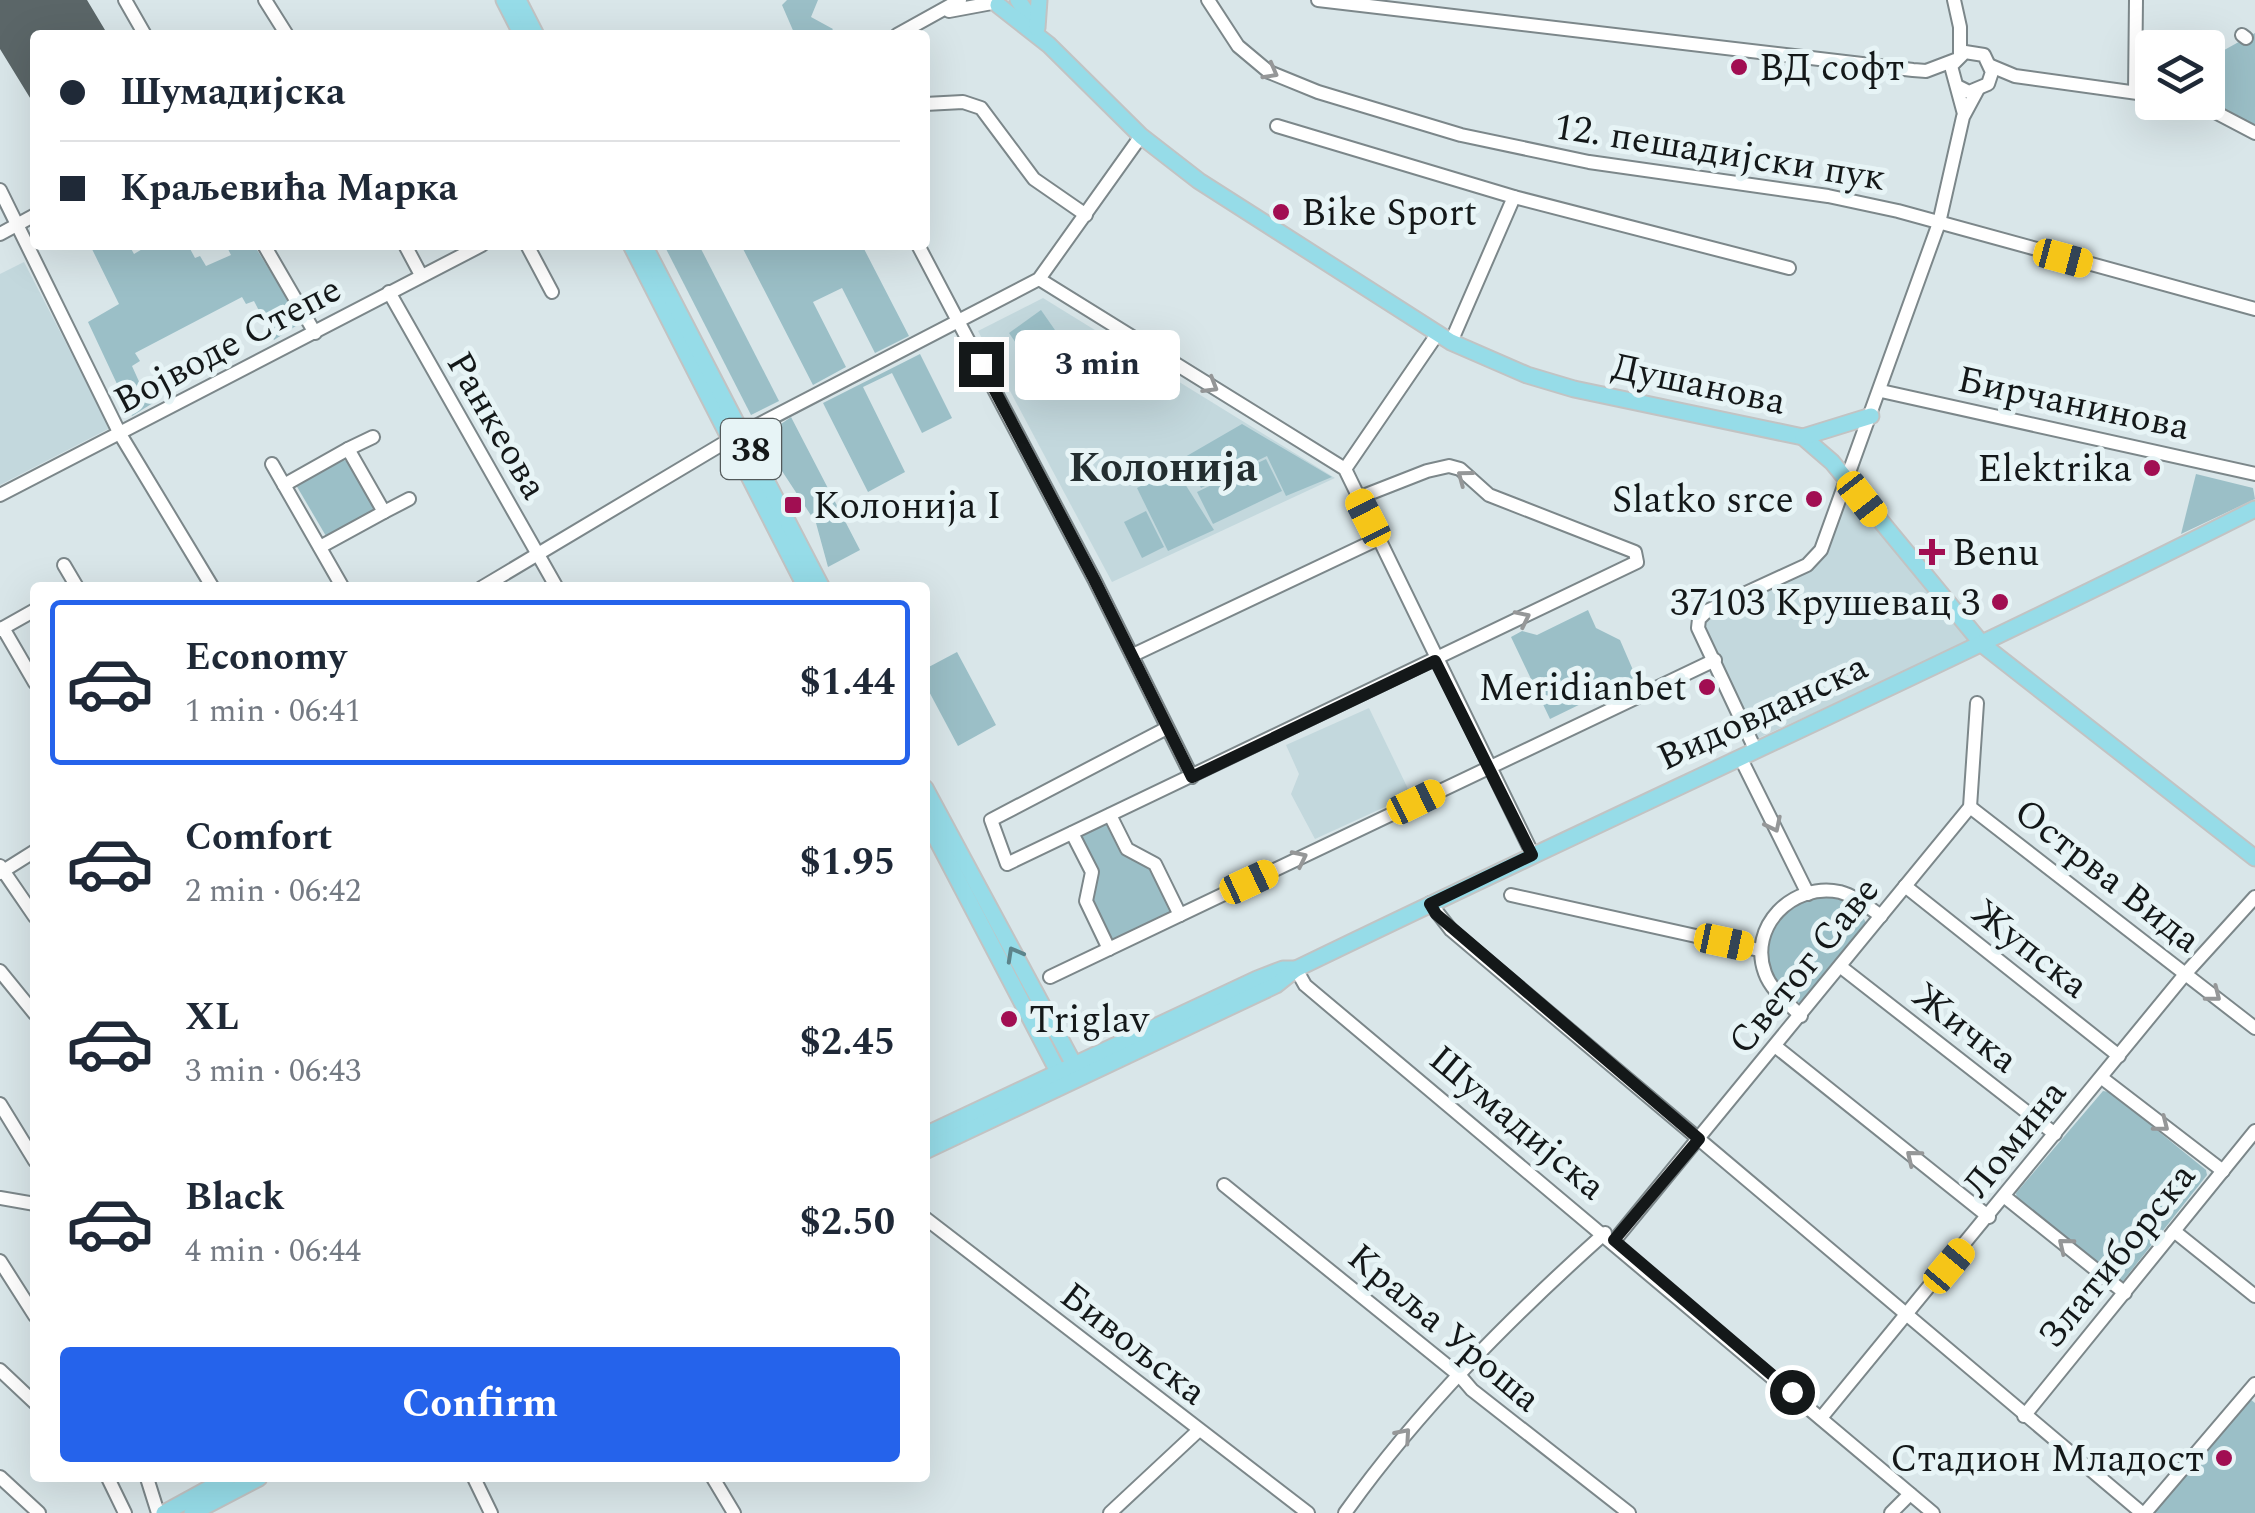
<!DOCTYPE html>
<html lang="en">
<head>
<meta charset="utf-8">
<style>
	:root { --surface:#fff; --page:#f6f6f7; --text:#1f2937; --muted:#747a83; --line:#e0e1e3; --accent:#2563eb }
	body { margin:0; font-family:Spectral,serif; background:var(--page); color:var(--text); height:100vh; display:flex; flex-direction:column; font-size:38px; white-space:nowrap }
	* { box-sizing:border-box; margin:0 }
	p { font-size:32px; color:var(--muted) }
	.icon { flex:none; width:55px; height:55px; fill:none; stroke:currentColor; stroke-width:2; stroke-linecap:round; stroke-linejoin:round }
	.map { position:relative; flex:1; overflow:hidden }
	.details { position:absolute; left:30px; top:582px; width:900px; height:900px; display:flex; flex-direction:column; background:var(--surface); border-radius:10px; box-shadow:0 10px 40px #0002 }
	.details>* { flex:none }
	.banner { position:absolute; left:30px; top:30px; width:900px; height:220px; border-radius:10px; box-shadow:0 10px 40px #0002; display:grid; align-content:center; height:220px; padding:0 30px; background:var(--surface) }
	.buttons { position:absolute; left:2135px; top:30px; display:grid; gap:20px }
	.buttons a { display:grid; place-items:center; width:90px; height:90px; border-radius:10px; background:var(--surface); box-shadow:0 10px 40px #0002; font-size:50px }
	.end { position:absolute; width:45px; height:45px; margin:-22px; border:12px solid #141819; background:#fff; box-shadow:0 0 0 5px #fff }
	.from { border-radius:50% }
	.bubble { position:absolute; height:70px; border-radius:10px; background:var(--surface); box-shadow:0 10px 40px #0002; font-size:32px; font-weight:700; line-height:70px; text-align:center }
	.car { position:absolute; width:30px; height:60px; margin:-30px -15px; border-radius:12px; box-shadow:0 0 8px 2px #0007; background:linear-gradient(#f5c518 24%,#345 0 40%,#f5c518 0 76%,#345 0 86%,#f5c518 0) }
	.banner b { display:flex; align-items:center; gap:35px; height:95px; font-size:38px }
	.banner b+b { border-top:2px solid var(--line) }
	.banner i { width:25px; height:25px; background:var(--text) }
	ul { padding:18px 0 0; list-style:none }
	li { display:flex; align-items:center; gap:30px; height:165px; margin:0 20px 15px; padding:0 10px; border:5px solid transparent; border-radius:10px }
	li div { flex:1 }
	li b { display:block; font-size:38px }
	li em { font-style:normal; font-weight:700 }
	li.on { border-color:var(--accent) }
	li>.icon { width:90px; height:90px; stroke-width:1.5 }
	.primary-button { display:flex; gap:20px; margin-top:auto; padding:20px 30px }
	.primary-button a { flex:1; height:115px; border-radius:10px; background:var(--accent); color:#fff; font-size:40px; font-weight:700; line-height:115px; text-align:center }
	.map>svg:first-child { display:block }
	.built { fill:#c3d8dd }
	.green { fill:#9bbfc7 }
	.building { fill:#5b6668 }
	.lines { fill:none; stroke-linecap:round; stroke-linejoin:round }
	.minor-casing { stroke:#7c878a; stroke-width:16 }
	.major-casing { stroke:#c2c3c3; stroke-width:19 }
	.minor { stroke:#fff; stroke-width:12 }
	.major { stroke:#96dce8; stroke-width:15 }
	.oneway { stroke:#959798 }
	.oneway2 { stroke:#5c848b }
	.route { stroke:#141819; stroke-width:12 }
	.poi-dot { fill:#a10e52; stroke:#e7f4f6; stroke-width:4 }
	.labels { text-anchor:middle; stroke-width:10; stroke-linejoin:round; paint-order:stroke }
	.shield { fill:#e7f4f6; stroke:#535a5b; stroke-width:2.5 }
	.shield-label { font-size:35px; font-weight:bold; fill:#141819 }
	.poi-label { font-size:38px; fill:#141819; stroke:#e7f4f6; text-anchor:start }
	.street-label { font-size:38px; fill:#141819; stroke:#e7f4f6 }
	.quarter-label { font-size:42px; font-weight:bold; fill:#242e30; stroke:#e7f4f6 }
</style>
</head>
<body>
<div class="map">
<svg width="2255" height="1513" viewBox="0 0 2255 1513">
	<rect width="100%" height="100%" fill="#d9e6e9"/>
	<g class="built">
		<polygon points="24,262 110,428 0,485 0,274"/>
		<polygon points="1043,298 1335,478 1112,582 978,331"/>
		<polygon points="1839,475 1972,641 1750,742 1690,618 1813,554"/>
		<polygon points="1369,708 1411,795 1315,839 1291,794 1299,774 1286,745"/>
	</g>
	<g class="green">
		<polygon points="787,0 818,0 811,17 833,29 828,35 795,35 782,5"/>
		<polygon points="2255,33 2255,135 2186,103 2208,102 2208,59"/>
		<polygon points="90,245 129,245 134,254 149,245 188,245 195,258 200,256 206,266 231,255 226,245 254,245 302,322 274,340 254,301 246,304 242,297 135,353 140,361 132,366 141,386 152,381 161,398 132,416 88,322 119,304"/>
		<polygon points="664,245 699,245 779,401 751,415"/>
		<polygon points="741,245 862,245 909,336 875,353 842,288 813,302 846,367 813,385"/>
		<polygon points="1041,310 1085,373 1053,396 1009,333"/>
		<polygon points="920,354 952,418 922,433 892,373 863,387 905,472 868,492 823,403"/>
		<polygon points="791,417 860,550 828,567 816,523 782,471 767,434"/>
		<polygon points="1242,424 1332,477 1286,496 1267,456 1201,488 1185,457"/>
		<polygon points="1266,459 1282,491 1213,524 1197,492"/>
		<polygon points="344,460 349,462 375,506 374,511 326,536 296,485"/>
		<polygon points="1175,468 1214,530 1168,551 1137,488"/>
		<polygon points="2196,474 2253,488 2255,499 2181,534"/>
		<polygon points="1146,511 1164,547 1142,558 1124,522"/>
		<polygon points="1588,610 1596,628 1620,640 1636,677 1550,719 1511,637 1522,631 1537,635"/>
		<polygon points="957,652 996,725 958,746 925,684 925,669"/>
		<polygon points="1110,815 1127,849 1155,864 1180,915 1109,949 1086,901 1092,872 1072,833"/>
		<path d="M1821 897C1842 897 1857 903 1866 923L1802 1004C1780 994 1771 975 1764 954 1774 923 1788 903 1821 897Z"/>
		<polygon points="2103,1091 2110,1092 2206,1170 2207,1175 2123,1281 2117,1281 2017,1202 2016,1193"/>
		<polygon points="2246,1396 2255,1403 2255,1513 2145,1513"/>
	</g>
	<polygon class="building" points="0,0 87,0 108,35 35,35 35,106 0,49"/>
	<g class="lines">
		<defs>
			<g id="minor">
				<polyline points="125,0 145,35"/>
				<polyline points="265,0 287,35"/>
				<polyline points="1208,0 1238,46 1269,72 1318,92 1461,135 1589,162 1828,196 1898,211 2255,309"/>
				<polyline points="1318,0 1913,70 1926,71 1955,60"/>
				<polyline points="1954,0 1960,27 1960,55"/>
				<polyline points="949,11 992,3"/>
				<polyline points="897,35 960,0"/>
				<polyline points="2242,35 2246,38"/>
				<polyline points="1991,66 2015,76 2152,95"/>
				<polyline points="1957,86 1969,92 1988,84 1992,72 1984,55 1965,52 1951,66 1964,114"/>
				<polyline points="2135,92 2136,0"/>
				<polyline points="2186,102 2215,112 2255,133"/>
				<polyline points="925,104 963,102 981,108 1034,179 1086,215"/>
				<polyline points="1277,126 1514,197 1789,268"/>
				<polyline points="0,190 120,434 213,588"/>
				<polyline points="0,234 35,215"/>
				<polyline points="264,245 315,333"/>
				<polyline points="405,245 421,275"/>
				<polyline points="527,245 552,292"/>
				<polyline points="918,245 1094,579 1192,777"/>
				<polyline points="1039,279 1345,469 1533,855"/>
				<polyline points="389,292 557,588"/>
				<polyline points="1451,342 1514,197"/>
				<polyline points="1881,391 2255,474"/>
				<polyline points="348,449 373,437"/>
				<polyline points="272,464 343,588"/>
				<polyline points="1345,469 1438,333"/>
				<polyline points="284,485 348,449 384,512 320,547"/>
				<polyline points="0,495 482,245"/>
				<polyline points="384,512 409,499"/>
				<polyline points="64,565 77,587"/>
				<polyline points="481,588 729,440 1039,279 1141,136"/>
				<polyline points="3,628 35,610"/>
				<polyline points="0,630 3,628 35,683"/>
				<polyline points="1133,655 1378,539"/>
				<polyline points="1167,728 991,820 1007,864 1637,562 1635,552 1489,495 1460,469 1449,466 1427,471 1358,498"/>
				<polyline points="1755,749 1698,628 1699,619 1707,611 1807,565 1821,550 1939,223 1963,117 1977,91"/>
				<polyline points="1740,757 1808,894"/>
				<polyline points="1970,807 2255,1028"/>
				<polyline points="1110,815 1127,849 1155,864 1180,915"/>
				<polyline points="1072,833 1092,872 1086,901 1109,949"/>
				<polyline points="0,866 35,917"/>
				<polyline points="0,873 35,851"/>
				<polyline points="1905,886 2119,1056"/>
				<polyline points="1511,895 1759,950"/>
				<polyline points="1430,903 1451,930 2142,1513"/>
				<polyline points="1841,967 2055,1134"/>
				<polyline points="1296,969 1305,985 1933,1513"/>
				<polyline points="0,971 35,1014"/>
				<polyline points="1050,977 1715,660"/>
				<path d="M1801 1016C1788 1003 1771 990 1765 973 1748 927 1792 882 1840 892 1855 896 1868 907 1881 916"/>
				<polyline points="1775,1046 1989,1217"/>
				<polyline points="2102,1078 2223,1171"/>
				<polyline points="0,1104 35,1161"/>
				<polyline points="1224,1185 1460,1376 1472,1390 1629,1513"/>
				<polyline points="2005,1197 2125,1293"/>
				<polyline points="0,1198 35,1204"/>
				<polyline points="925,1218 1308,1513"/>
				<polyline points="2174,1231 2255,1296"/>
				<polyline points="1614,1241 1970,807 1977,703"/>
				<polyline points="0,1261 35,1316"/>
				<polyline points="0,1370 35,1403"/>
				<polyline points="2024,1416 2255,1131"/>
				<polyline points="1821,1418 2186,973 2255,897"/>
				<polyline points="0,1477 39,1513"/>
				<polyline points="108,1478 125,1513"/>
				<polyline points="147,1478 158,1513"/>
				<polyline points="474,1478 491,1513"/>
				<polyline points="713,1478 734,1513"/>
				<polyline points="1110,1513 1199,1430"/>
				<path d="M1345 1513C1419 1409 1510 1318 1605 1233"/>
				<polyline points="1891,1513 1910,1494"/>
				<polyline points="2145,1513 2255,1384"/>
			</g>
			<g id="major">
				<polyline points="504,0 522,35"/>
				<polyline points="518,0 536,35"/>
				<polyline points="1018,0 1035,25"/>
				<polyline points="998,5 1049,45 1141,136 1199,181 1451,342 1527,375 1574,389 1803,437 1832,462 1983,645 2255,858"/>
				<polyline points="1037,28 1039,0"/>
				<polyline points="631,245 806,588"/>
				<polyline points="644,245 822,588"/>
				<polyline points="1803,437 1871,416"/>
				<polyline points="925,788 1077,1070"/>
				<polyline points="925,817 1062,1079"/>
				<polyline points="925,1135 1257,979 1283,969 1296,969"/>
				<path d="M925 1151 1276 985 1296 969C1615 814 1938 669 2255 509"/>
				<polyline points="164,1513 228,1478"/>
				<polyline points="192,1513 259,1478"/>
			</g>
		</defs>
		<use href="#minor" class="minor-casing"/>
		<use href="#major" class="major-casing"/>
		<use href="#minor" class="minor"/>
		<use href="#major" class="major"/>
	</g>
	<defs><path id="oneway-chevron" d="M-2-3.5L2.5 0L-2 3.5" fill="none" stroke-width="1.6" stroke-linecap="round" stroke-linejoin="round" transform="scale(2.5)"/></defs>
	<g class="oneway">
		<use href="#oneway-chevron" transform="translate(1271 72) rotate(29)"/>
		<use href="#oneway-chevron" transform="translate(1211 386) rotate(31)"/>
		<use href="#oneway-chevron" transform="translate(1464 477) rotate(-143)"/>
		<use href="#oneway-chevron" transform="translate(1523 618) rotate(-26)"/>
		<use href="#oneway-chevron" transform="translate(1774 825) rotate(64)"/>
		<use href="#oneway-chevron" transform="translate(1300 858) rotate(-26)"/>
		<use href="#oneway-chevron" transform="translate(2214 995) rotate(38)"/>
		<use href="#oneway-chevron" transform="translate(2162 1125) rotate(38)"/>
		<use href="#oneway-chevron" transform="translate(1913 1157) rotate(-141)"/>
		<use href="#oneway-chevron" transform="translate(2065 1245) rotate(-141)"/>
		<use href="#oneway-chevron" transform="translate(1404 1435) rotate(-49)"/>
	</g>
	<use class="oneway2" href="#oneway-chevron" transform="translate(1014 954) rotate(-119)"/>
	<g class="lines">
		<polyline class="route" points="981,364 1094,579 1192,777 1435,661 1532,855 1430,904 1436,914 1699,1139 1614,1240 1792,1392"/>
	</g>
	<g class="poi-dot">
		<circle cx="1739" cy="67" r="10"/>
		<circle cx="1281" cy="212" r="10"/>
		<circle cx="2152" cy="468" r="10"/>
		<circle cx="1814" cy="499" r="10"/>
		<rect x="783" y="495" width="20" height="20" rx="5"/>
		<path d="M1927 537h10v10h10v10h-10v10h-10v-10h-10v-10h10z"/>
		<circle cx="2000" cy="602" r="10"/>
		<circle cx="1707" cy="687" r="10"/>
		<circle cx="1009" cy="1019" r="10"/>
		<circle cx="2224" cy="1458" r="10"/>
	</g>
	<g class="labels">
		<rect class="shield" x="721" y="419" width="60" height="60" rx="8"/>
		<g class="shield-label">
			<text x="751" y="461">38</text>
		</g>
		<g class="poi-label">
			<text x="1759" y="80">ВД софт</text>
			<text x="1301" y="225">Bike Sport</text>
			<text x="2132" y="481" text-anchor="end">Elektrika</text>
			<text x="1794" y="512" text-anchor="end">Slatko srce</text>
			<text x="813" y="518">Колонија I</text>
			<text x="1952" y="565">Benu</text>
			<text x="1980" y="615" text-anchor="end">37103 Крушевац 3</text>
			<text x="1687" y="700" text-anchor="end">Meridianbet</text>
			<text x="1029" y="1032">Triglav</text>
			<text x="2204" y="1471" text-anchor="end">Стадион Младост</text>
		</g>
		<g class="street-label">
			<text transform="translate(1720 151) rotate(9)" y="13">12. пешадијски пук</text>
			<text transform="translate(227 344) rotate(-28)" y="13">Војводе Степе</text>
			<text transform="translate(1699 383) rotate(12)" y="13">Душанова</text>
			<text transform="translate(2074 402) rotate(12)" y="13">Бирчанинова</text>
			<text transform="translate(498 425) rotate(60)" y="13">Ранкеова</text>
			<text transform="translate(1762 711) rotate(-25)" y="13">Видовданска</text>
			<text transform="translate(2108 875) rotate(38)" y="13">Острва Вида</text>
			<text transform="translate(2031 948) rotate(38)" y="13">Жупска</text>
			<text transform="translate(1803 965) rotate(-51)" y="13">Светог Саве</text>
			<text transform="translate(1966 1027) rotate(38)" y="13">Жичка</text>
			<text transform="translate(1518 1122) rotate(40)" y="13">Шумадијска</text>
			<text transform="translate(2014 1138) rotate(-51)" y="13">Ломина</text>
			<text transform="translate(2116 1255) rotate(-51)" y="13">Златиборска</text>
			<text transform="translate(1445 1327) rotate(40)" y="13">Краља Уроша</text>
			<text transform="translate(1134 1343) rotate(38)" y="13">Бивољска</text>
		</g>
		<g class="quarter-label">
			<text x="1163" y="481">Колонија</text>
		</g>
	</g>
</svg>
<div class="buttons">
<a><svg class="icon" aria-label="layers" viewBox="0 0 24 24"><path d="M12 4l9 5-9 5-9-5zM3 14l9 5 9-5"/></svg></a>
</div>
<i class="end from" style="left:1792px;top:1392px"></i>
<i class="end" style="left:981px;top:364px"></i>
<div class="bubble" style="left:1015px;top:330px;width:165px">3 min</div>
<i class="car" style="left:2063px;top:258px;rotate:105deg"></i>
<i class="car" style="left:1862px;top:499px;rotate:142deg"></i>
<i class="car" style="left:1368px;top:518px;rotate:333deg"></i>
<i class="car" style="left:1416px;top:802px;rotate:64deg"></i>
<i class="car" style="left:1249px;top:882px;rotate:65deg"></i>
<i class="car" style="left:1724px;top:942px;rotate:102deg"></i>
<i class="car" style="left:1949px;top:1266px;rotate:40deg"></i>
<div class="banner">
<b><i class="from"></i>Шумадијска</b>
<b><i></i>Краљевића Марка</b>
</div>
<section class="details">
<ul>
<li class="on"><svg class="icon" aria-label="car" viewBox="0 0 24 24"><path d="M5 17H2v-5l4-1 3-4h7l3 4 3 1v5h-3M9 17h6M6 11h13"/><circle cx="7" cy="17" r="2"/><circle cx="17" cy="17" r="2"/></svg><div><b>Economy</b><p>1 min · 06:41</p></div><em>$1.44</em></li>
<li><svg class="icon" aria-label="car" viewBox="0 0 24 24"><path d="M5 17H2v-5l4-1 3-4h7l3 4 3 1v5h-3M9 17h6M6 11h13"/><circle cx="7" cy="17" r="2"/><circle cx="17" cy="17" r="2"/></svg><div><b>Comfort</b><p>2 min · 06:42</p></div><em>$1.95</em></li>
<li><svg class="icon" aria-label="car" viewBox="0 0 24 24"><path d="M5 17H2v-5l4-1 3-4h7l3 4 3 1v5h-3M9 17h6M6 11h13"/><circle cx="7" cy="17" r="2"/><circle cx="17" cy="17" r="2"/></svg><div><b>XL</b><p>3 min · 06:43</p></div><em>$2.45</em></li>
<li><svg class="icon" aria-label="car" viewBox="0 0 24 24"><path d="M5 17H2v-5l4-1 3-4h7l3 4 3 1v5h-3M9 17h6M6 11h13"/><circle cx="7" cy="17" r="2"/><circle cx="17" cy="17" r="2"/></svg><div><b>Black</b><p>4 min · 06:44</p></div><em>$2.50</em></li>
</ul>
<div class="primary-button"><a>Confirm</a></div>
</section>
</div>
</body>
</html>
